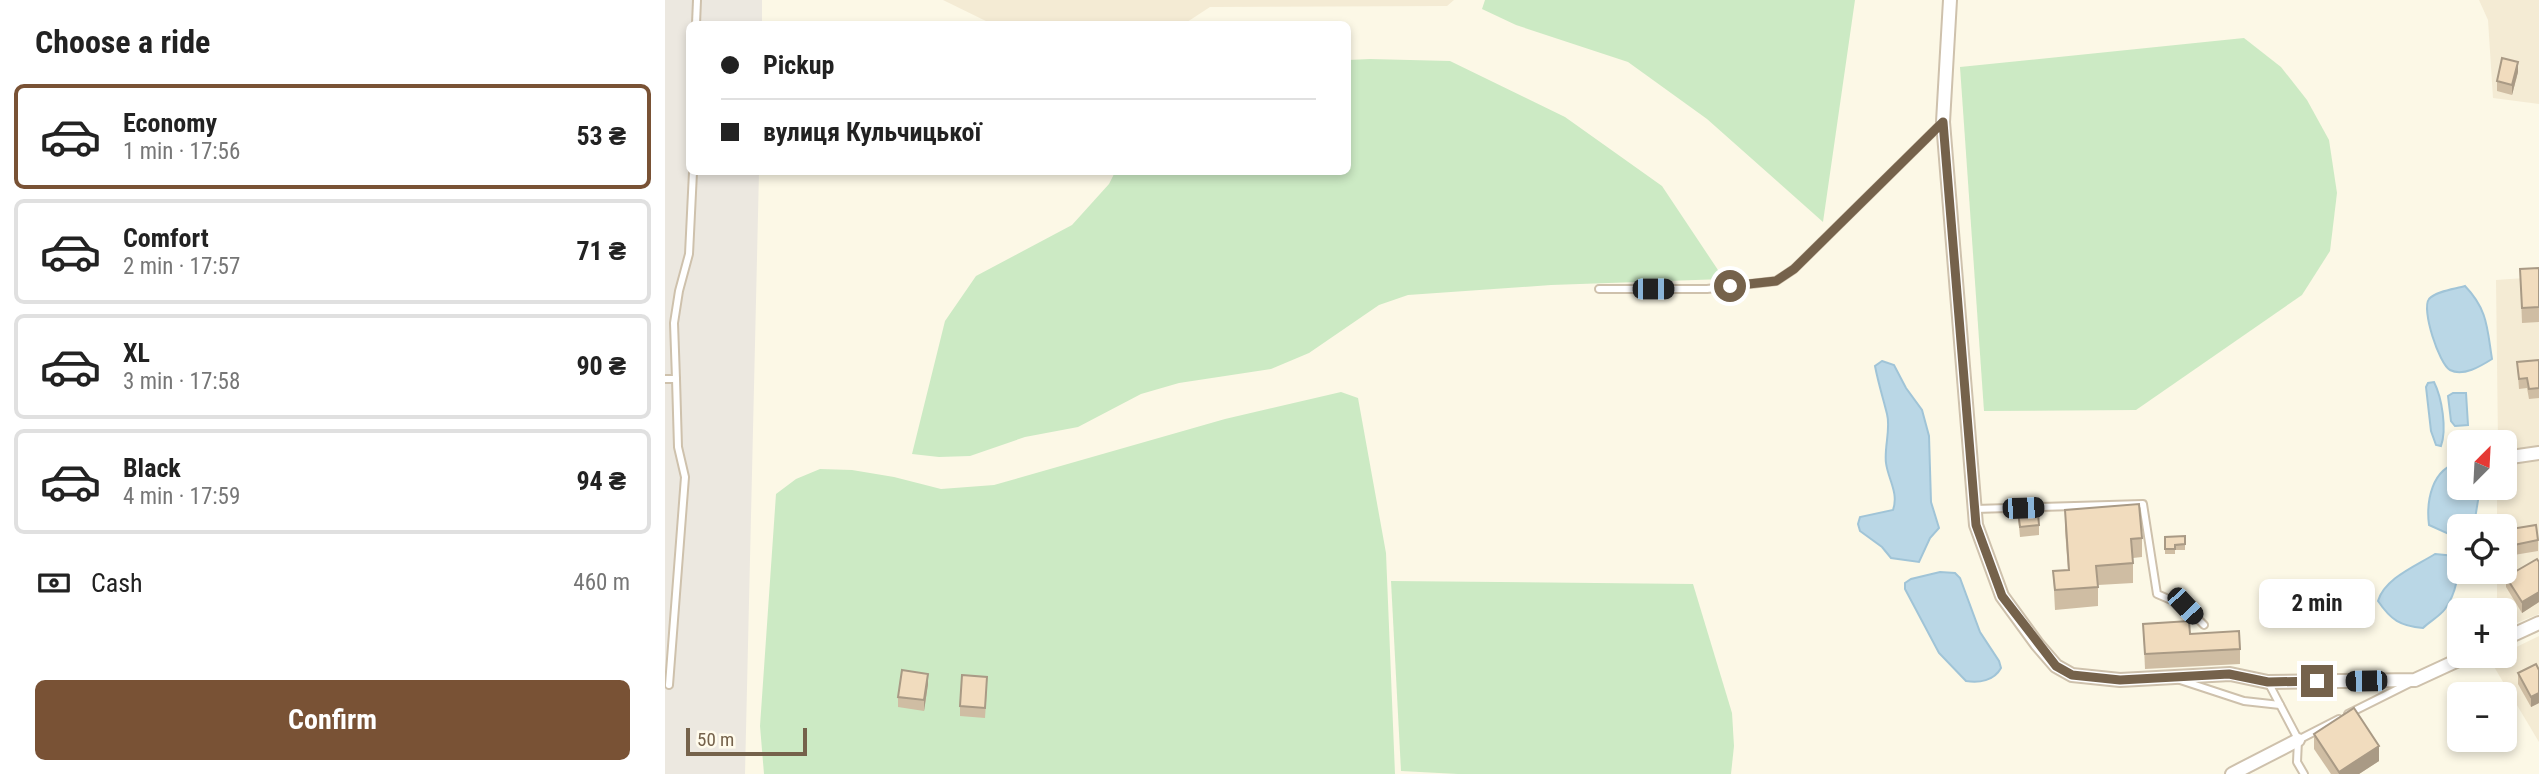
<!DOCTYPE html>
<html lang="en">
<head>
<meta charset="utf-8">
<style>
	:root { --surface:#fff; --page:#f2f2f2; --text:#222; --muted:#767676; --line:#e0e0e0; --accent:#795235 }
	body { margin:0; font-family:"Roboto Condensed",sans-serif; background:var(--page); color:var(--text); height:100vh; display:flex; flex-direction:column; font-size:26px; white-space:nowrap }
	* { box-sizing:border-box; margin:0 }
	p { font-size:23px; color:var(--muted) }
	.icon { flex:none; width:38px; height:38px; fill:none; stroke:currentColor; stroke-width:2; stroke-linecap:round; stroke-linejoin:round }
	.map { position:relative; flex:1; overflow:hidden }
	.panel { display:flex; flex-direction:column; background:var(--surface); width:665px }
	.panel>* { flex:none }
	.top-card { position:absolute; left:21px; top:21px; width:665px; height:154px; border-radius:10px; box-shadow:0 4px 10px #0003; display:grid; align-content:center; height:154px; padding:0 35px; background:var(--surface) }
	.needle { width:46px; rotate:24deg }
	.tools { position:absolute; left:1782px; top:430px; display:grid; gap:14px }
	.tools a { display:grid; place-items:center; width:70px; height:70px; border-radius:10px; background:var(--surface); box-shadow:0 4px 10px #0003; font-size:35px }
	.scale { position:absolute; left:21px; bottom:18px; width:121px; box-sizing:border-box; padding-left:7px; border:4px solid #75624b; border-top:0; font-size:19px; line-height:24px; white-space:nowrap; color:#75624b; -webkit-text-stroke:5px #fffbec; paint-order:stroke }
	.end { position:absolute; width:32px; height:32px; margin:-16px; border:9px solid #75624b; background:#fff; box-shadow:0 0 0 4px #fff }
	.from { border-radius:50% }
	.bubble { position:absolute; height:49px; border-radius:10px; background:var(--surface); box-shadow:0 4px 10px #0003; font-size:23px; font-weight:700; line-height:49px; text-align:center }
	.car { position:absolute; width:21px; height:42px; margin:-21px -10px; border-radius:9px; box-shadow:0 0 5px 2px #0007; background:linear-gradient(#222 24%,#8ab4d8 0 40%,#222 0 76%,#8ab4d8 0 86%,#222 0) }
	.top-card b { display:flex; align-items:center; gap:24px; height:66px; font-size:26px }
	.top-card b+b { border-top:2px solid var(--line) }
	.top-card i { width:18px; height:18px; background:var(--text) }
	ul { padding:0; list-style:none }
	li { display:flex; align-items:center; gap:21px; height:105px; margin:0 14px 10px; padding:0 21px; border:4px solid var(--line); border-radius:10px }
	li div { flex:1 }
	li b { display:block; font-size:26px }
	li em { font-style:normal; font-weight:700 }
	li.on { border-color:var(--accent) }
	li>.icon { width:63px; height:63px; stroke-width:1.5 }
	h2 { padding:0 35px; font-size:32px; line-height:84px }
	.pay { display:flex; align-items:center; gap:18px; height:77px; padding:0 35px; font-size:26px }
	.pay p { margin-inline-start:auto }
	.cta { display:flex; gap:14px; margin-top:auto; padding:14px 35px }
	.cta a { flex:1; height:80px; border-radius:10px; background:var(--accent); color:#fff; font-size:28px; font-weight:700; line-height:80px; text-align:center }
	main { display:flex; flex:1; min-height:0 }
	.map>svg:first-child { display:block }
	.residential { fill:#f4ebd4 }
	.industrial { fill:#ece8e0 }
	.green { fill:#cceac4 }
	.water { fill:#bad7e6; stroke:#a0c4d7; stroke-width:2 }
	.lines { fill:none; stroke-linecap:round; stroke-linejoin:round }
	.service-casing { stroke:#cec1ac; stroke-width:10 }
	.minor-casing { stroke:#cec1ac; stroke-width:16 }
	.service { stroke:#fff; stroke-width:6 }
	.minor { stroke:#fff; stroke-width:12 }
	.wall { fill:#cfbda3 }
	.shaded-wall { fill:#a99a85 }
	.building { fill:#f1dcbe; stroke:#a99a85; stroke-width:2 }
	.route { stroke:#75624b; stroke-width:9 }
</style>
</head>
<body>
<main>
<section class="panel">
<h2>Choose a ride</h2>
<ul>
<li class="on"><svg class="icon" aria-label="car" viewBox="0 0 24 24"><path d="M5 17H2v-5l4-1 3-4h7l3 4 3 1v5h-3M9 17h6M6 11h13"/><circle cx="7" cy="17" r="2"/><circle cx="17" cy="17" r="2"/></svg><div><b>Economy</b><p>1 min · 17:56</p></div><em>53 ₴</em></li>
<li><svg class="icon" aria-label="car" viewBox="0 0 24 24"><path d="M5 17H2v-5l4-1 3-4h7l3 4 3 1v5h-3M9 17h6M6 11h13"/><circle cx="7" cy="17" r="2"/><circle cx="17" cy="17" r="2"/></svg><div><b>Comfort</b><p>2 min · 17:57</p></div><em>71 ₴</em></li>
<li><svg class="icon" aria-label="car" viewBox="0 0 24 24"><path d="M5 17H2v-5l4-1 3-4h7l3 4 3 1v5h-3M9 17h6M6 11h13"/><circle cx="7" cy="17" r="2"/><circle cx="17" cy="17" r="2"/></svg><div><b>XL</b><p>3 min · 17:58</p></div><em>90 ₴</em></li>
<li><svg class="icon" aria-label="car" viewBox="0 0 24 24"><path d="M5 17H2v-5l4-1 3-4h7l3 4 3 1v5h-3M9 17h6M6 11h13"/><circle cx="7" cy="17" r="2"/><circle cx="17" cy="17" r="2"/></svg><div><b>Black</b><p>4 min · 17:59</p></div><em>94 ₴</em></li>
</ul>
<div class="pay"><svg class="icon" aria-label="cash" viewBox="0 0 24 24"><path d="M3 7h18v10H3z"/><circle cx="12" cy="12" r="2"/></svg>Cash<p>460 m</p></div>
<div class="cta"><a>Confirm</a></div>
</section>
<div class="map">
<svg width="1874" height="774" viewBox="0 0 1874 774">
	<rect width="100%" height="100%" fill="#fcf8e6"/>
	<g class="residential">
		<polygon points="278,0 789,0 782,6 545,7 519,24 327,24"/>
		<polygon points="1814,0 1874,0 1874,104 1828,98 1823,20"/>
		<polygon points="1874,277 1874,614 1839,628 1839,611 1832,611 1832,572 1839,572 1839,527 1832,527 1832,488 1839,488 1839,443 1833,443 1831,280"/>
		<polygon points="1874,636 1874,742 1825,660 1839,656 1839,653"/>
	</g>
	<polygon class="industrial" points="0,0 97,0 97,24 24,24 24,172 94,172 80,774 0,774"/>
	<g class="green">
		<polygon points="820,0 1190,0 1158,222 1042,119 963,62 851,25 817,9"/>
		<polygon points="1579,38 1616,67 1642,100 1664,140 1672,193 1665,251 1637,295 1471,410 1319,411 1295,67"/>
		<polygon points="705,59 785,61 900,117 997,186 1059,279 886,285 743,295 714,305 644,353 606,369 514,383 476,394 413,427 360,437 305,456 274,457 247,454 280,321 311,276 407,225 444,184 450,172 682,172 683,60"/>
		<polygon points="676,392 693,398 721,553 730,774 99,774 95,726 111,494 131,479 155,469 187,470 229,477 276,489 329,485 560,419"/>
		<polygon points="726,581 1028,584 1067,713 1069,746 1066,774 793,774 736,771"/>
	</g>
	<g class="water">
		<path d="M1800 286C1823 310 1822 328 1827 359 1816 366 1798 377 1785 370 1774 364 1756 309 1764 299 1771 291 1790 289 1800 286Z"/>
		<path d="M1217 361 1229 365 1241 388 1257 410 1264 436 1266 502 1274 528 1265 538 1254 562 1226 558 1217 547 1195 531 1193 524 1195 517 1228 510C1234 493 1223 479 1221 463 1219 447 1226 429 1222 414 1218 398 1213 382 1210 366Z"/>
		<path d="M1769 382C1777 398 1782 429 1776 446L1771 445 1766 431 1761 387 1763 383Z"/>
		<polygon points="1788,393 1801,393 1803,425 1790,426 1786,421 1783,396"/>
		<path d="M1794 463V488H1815L1810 519 1801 527H1794V532L1786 535 1764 525C1761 501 1767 468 1794 463Z"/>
		<path d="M1770 554 1790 556C1797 570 1790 595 1780 609 1775 616 1764 622 1758 628 1735 626 1726 620 1713 601 1720 578 1751 566 1770 554Z"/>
		<path d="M1275 572 1290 573 1295 578 1315 632 1334 661 1336 668C1329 681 1314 683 1301 681L1274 653 1240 589V583L1246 579Z"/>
	</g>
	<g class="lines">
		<defs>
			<g id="service">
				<polyline points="31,24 32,0"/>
				<polyline points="934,289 1042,289 1111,281 1129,269 1277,123"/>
				<polyline points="0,379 11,379 9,323 14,291 24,254 28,172"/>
				<polyline points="1310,509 1478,504 1492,594 1520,606 1539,625"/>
				<polyline points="1515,680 1579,701 1615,705"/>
				<polyline points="1603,682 1633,739"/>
				<polyline points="4,685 20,477 13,447 11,379"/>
				<polyline points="1683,714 1745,683"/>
				<polyline points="1639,774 1632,762 1633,740 1674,719"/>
			</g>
			<g id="minor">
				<polyline points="1285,0 1278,122 1311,525 1337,596 1372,644 1391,666 1407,675 1455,680 1565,674 1603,682 1750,680 1802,656"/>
				<polyline points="1846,457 1874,453"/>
				<polyline points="1839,639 1874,623"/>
				<polyline points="1567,774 1633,740"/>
			</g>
		</defs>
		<use href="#service" class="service-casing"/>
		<use href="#minor" class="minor-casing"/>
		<use href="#service" class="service"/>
		<use href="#minor" class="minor"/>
	</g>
	<g class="wall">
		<polygon points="1853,72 1847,95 1832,91 1832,81"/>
		<polygon points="1874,268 1874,322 1857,323 1855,269"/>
		<polygon points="1874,360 1874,398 1864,399 1862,388 1854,389 1852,362"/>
		<polygon points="1352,504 1374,525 1374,535 1355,537"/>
		<polygon points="1400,510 1477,538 1477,557 1468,558 1468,583 1433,585 1433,606 1390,610 1388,571 1403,570 1400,530"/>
		<polygon points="1846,529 1873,540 1873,551 1849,555 1846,539"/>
		<polygon points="1520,536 1520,550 1510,550 1510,554 1500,554 1500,537"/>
		<polygon points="1874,562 1874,602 1857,613 1841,587 1841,577"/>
		<polygon points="1478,624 1525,634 1575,649 1575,664 1480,669"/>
		<polygon points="1874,670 1874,703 1866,707 1853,684 1853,673"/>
		<polygon points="263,684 259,711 233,707 233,697"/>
		<polygon points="322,687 320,718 295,716 295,706"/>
		<polygon points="1649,734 1714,761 1694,774 1666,774 1649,749"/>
	</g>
	<g class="shaded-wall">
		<polygon points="1853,62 1853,72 1847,95 1847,85"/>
		<polygon points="1874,592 1874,602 1857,613 1857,602"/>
		<polygon points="263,674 263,684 259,711 259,700"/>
		<polygon points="1874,693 1874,703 1866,707 1866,697"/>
		<polygon points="1714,746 1714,761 1694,774 1674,774 1674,772"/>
	</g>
	<g class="building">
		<polygon points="1837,58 1853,62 1847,85 1832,81"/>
		<polygon points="1874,268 1874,307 1857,308 1855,269"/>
		<polygon points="1874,360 1874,388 1864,389 1862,378 1854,379 1852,362"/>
		<polygon points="1372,502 1374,525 1355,527 1352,504"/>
		<polygon points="1474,504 1477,538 1466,539 1468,563 1431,566 1433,587 1390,590 1388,571 1404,570 1400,510"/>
		<polygon points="1871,525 1873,540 1849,545 1846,529"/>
		<polygon points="1520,536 1520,544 1510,545 1510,549 1500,549 1500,537"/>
		<polygon points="1872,559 1874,562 1874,592 1857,602 1841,577"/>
		<polygon points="1524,621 1525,634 1574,631 1575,649 1480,654 1478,624"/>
		<polygon points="1871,664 1874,670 1874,693 1866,697 1853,673"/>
		<polygon points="237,670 263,674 259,700 233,697"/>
		<polygon points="297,675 322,677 320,708 295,706"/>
		<polygon points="1689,708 1714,746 1674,772 1649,734"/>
	</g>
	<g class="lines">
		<polyline class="route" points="1065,286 1111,281 1129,269 1278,122 1311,525 1337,596 1391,666 1407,675 1455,680 1564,674 1603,682 1652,681"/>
	</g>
</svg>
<div class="tools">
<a><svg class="needle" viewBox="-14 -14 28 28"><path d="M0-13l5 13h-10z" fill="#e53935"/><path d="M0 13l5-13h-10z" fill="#767676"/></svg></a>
<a><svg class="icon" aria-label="locate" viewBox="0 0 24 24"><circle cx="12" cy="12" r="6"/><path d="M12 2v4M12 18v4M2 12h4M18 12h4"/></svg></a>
<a>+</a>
<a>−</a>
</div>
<div class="scale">50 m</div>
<i class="end from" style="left:1065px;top:286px"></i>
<i class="end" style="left:1652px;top:681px"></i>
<div class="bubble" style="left:1594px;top:579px;width:116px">2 min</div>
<i class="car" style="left:988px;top:289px;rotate:90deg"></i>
<i class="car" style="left:1358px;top:508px;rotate:88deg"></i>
<i class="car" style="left:1520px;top:606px;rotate:137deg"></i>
<i class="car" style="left:1701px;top:681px;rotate:269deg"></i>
<div class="top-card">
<b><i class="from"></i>Pickup</b>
<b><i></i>вулиця Кульчицької</b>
</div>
</div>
</main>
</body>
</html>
